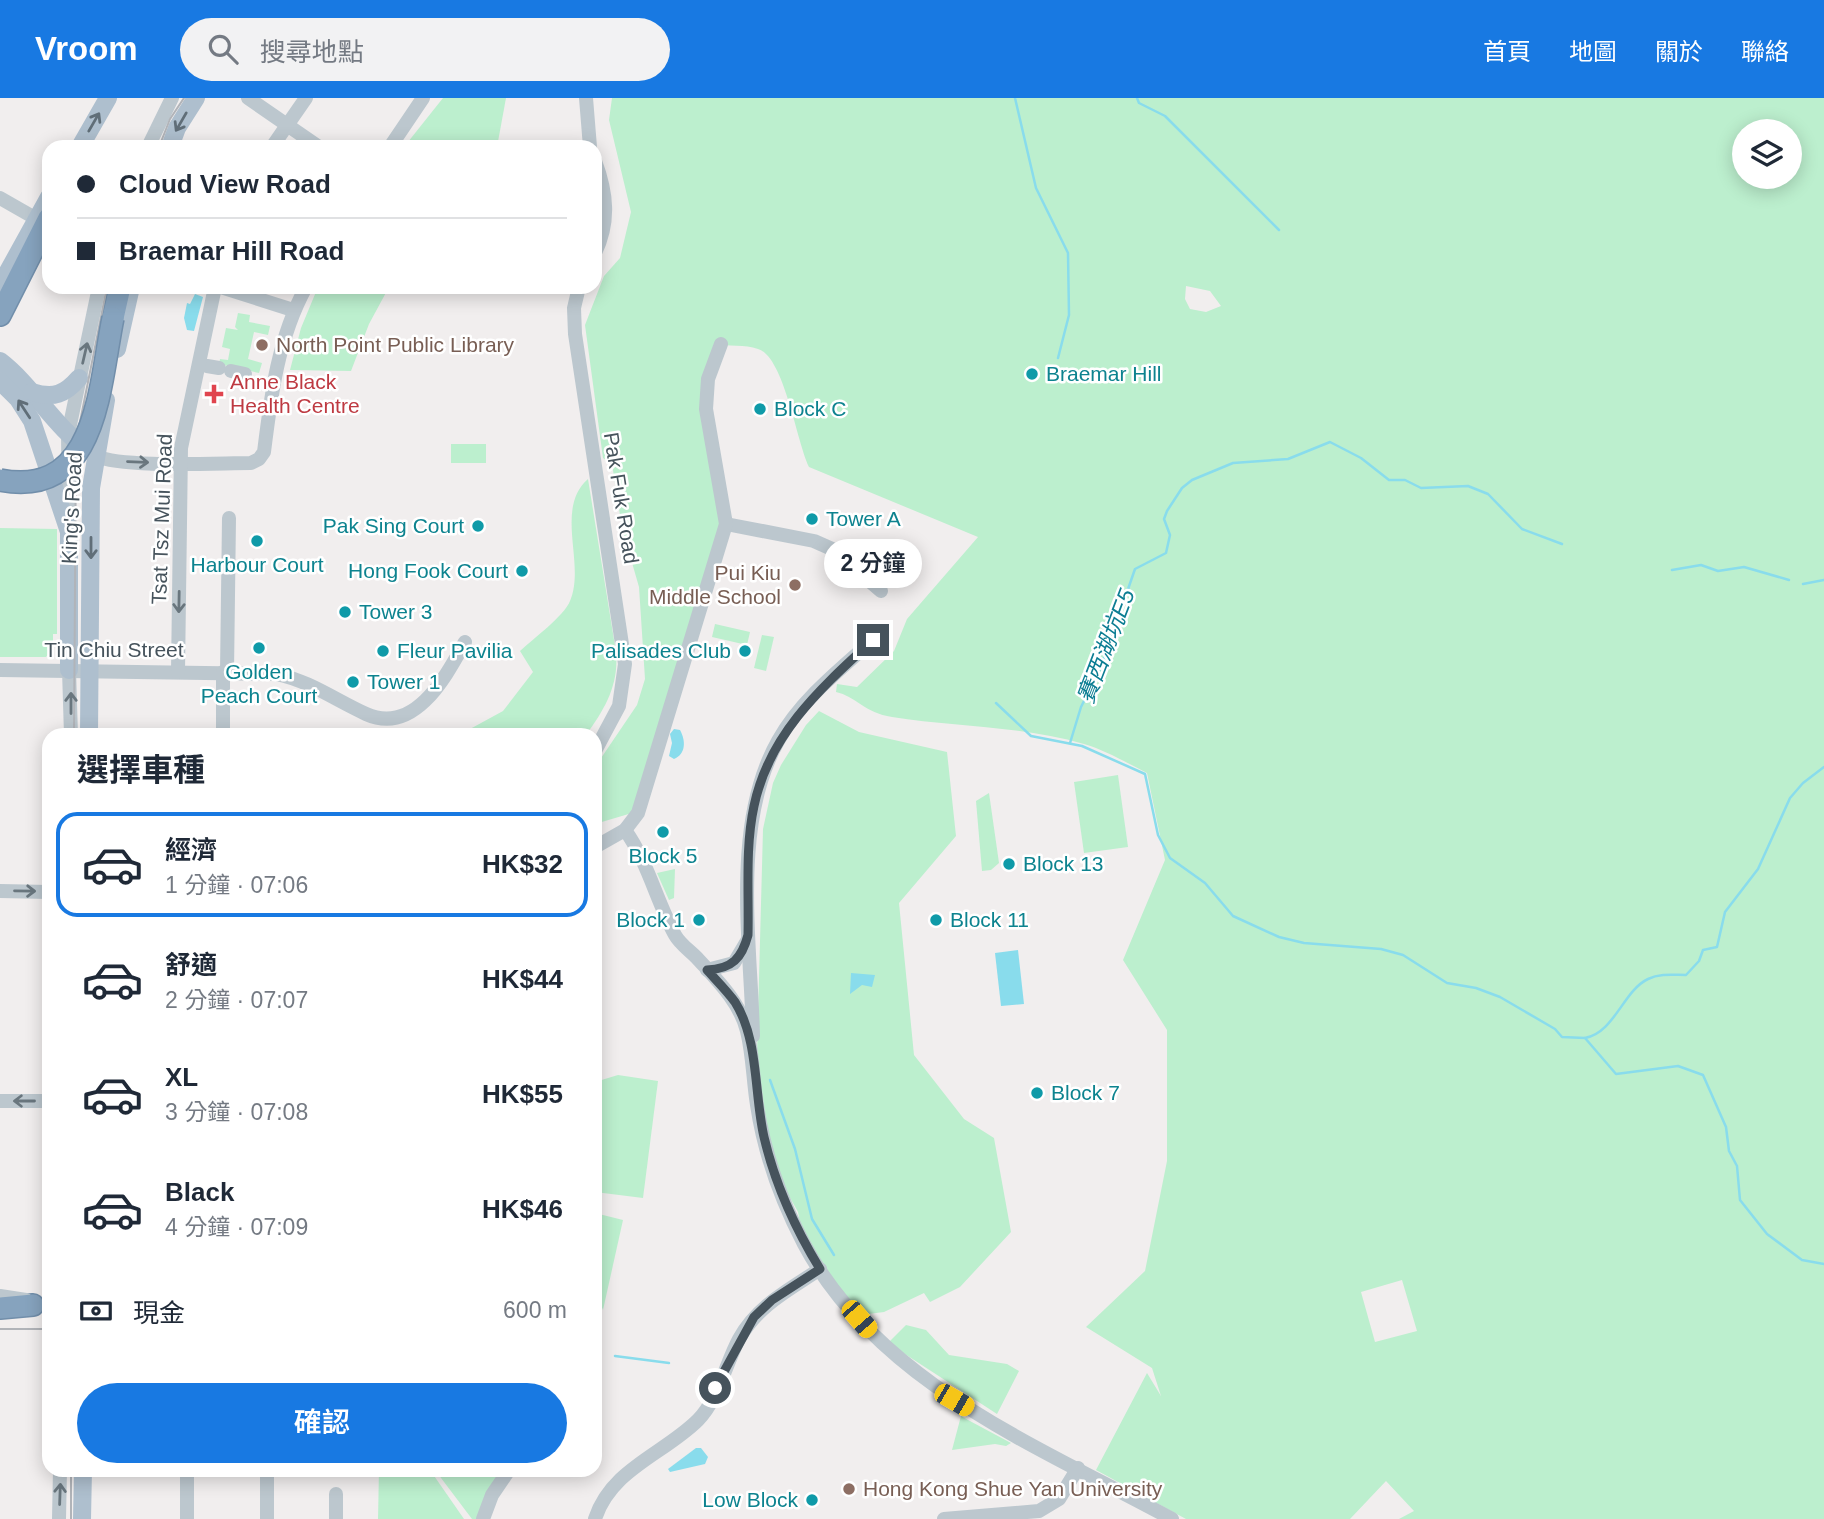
<!DOCTYPE html>
<html lang="zh-TW">
<head>
<meta charset="utf-8">
<style>
	:root { --surface:#fff; --page:#f2f2f3; --text:#1f2937; --muted:#747a83; --line:#e0e1e3; --accent:#1879e2 }
	body { margin:0; font-family:Helvetica,"Noto Sans TC",sans-serif; background:var(--page); color:var(--text); height:100vh; display:flex; flex-direction:column; font-size:26px; white-space:nowrap }
	* { box-sizing:border-box; margin:0 }
	p { font-size:23px; color:var(--muted) }
	.icon { flex:none; width:38px; height:38px; fill:none; stroke:currentColor; stroke-width:2; stroke-linecap:round; stroke-linejoin:round }
	.map { position:relative; flex:1; overflow:hidden }
	.details { position:absolute; left:42px; top:630px; width:560px; height:749px; display:flex; flex-direction:column; background:var(--surface); border-radius:21px; box-shadow:0 4px 18px #0003 }
	.details>* { flex:none }
	.hud { position:absolute; left:42px; top:42px; width:560px; height:154px; border-radius:21px; box-shadow:0 4px 18px #0003; display:grid; align-content:center; height:154px; padding:0 35px; background:var(--surface) }
	.controls { position:absolute; left:1732px; top:21px; display:grid; gap:14px }
	.controls a { display:grid; place-items:center; width:70px; height:70px; border-radius:50%; background:var(--surface); box-shadow:0 4px 18px #0003; font-size:35px }
	.end { position:absolute; width:32px; height:32px; margin:-16px; border:9px solid #46535c; background:#fff; box-shadow:0 0 0 4px #fff }
	.from { border-radius:50% }
	.bubble { position:absolute; height:49px; border-radius:24px; background:var(--surface); box-shadow:0 4px 18px #0003; font-size:23px; font-weight:600; line-height:49px; text-align:center }
	.car { position:absolute; width:21px; height:42px; margin:-21px -10px; border-radius:9px; box-shadow:0 0 5px 2px #0007; background:linear-gradient(#f5c518 24%,#345 0 40%,#f5c518 0 76%,#345 0 86%,#f5c518 0) }
	.hud b { display:flex; align-items:center; gap:24px; height:66px; font-size:26px }
	.hud b+b { border-top:2px solid var(--line) }
	.hud i { width:18px; height:18px; background:var(--text) }
	ul { padding:0; list-style:none }
	li { display:flex; align-items:center; gap:21px; height:105px; margin:0 14px 10px; padding:0 21px; border:4px solid transparent; border-radius:21px }
	li div { flex:1 }
	li b { display:block; font-size:26px }
	li em { font-style:normal; font-weight:600 }
	li.current { border-color:var(--accent) }
	li>.icon { width:63px; height:63px; stroke-width:1.5 }
	h2 { padding:0 35px; font-size:32px; line-height:84px }
	.pay { display:flex; align-items:center; gap:18px; height:77px; padding:0 35px; font-size:26px }
	.pay p { margin-inline-start:auto }
	.primary-button { display:flex; gap:14px; margin-top:auto; padding:14px 35px }
	.primary-button a { flex:1; height:80px; border-radius:42px; background:var(--accent); color:#fff; font-size:28px; font-weight:600; line-height:80px; text-align:center }
	header { display:flex; align-items:center; gap:42px; box-sizing:border-box; height:98px; padding:0 35px; background:var(--accent); color:#fff }
	header strong { font-size:33px }
	nav { display:flex; gap:38px; margin-inline-start:auto; font-size:24px }
	.search { width:490px; height:63px; background:var(--page); display:flex; align-items:center; gap:18px; box-sizing:border-box; padding:0 24px; border-radius:38px; color:var(--muted); font-size:26px }
	.map>svg:first-child { display:block }
	.green { fill:#bcefce; fill-rule:evenodd }
	.water { fill:#89dcec }
	.lines { fill:none; stroke-linecap:round; stroke-linejoin:round }
	.stream { stroke:#89dcec; stroke-width:2.5 }
	.highway-casing { stroke:#718eaa; stroke-width:24 }
	.minor { stroke:#bcc7ce; stroke-width:14 }
	.major { stroke:#aebfce; stroke-width:18 }
	.highway { stroke:#86a3be; stroke-width:21 }
	.tram { stroke:#b1b4b9; stroke-width:2 }
	.highway-bridge-casing { stroke:#718eaa; stroke-width:24; stroke-linecap:butt }
	.highway-bridge { stroke:#86a3be; stroke-width:21 }
	.oneway { stroke:#606e78 }
	.oneway2 { stroke:#69767e }
	.route { stroke:#46535c; stroke-width:9 }
	.education-dot { fill:#8d6e63; stroke:#fff; stroke-width:2.5 }
	.culture-dot { fill:#0f9aa8; stroke:#fff; stroke-width:2.5 }
	.health-dot { fill:#e0444e; stroke:#fff; stroke-width:2.5 }
	.labels { text-anchor:middle; stroke-width:5; stroke-linejoin:round; paint-order:stroke }
	.education-label { font-size:21px; fill:#785e54; stroke:#fff; text-anchor:start }
	.culture-label { font-size:21px; fill:#0d838f; stroke:#fff; text-anchor:start }
	.health-label { font-size:21px; fill:#be3a42; stroke:#fff; text-anchor:start }
	.street-label { font-size:21px; fill:#46535c; stroke:#fff }
	.water-label { font-size:23px; font-style:italic; fill:#0c7d93; stroke:#fff }
</style>
</head>
<body>
<header>
<strong>Vroom</strong>
<div class="search"><svg class="icon" aria-label="search" viewBox="0 0 24 24"><circle cx="10" cy="10" r="6"/><path d="M15 15l6 6"/></svg>搜尋地點</div>
<nav><a>首頁</a><a>地圖</a><a>關於</a><a>聯絡</a></nav>
</header>
<div class="map">
<svg width="1824" height="1421" viewBox="0 0 1824 1421">
	<rect width="100%" height="100%" fill="#f1eeee"/>
	<g class="green">
		<polygon points="443,0 506,0 497,49 404,49"/>
		<path d="M612 0H1824V1421H1399L1414 1413 1386 1383 1350 1421H1186L1096 1372 1147 1275 1161 1298 1152 1270 1086 1229 1145 1173 1167 1063V932L1123 862 1165 762 1147 675C1127 665 1105 652 1084 646 1022 628 955 629 892 619 865 615 855 598 836 594L837 586 857 589 894 553 907 521 978 439 809 369C796 341 784 259 758 251 745 246 728 249 714 246L709 263 720 426 632 715 595 726V669L637 607 645 581 639 489 622 430 612 366 603 360 585 227 604 178 620 160 631 114 609 22ZM1745 33H1790V79H1745ZM1186 188 1210 193 1221 208 1206 214 1190 211 1185 201ZM1402 1182 1417 1233 1375 1244 1361 1194Z"/>
		<polygon points="318,189 389,189 369,226 351,273 290,272 301,230"/>
		<polygon points="238,215 250,217 249,224 270,228 268,237 254,234 248,261 262,265 259,275 219,266 220,261 228,262 230,251 222,249 226,230 238,232 235,229"/>
		<rect x="451" y="346" width="35" height="19"/>
		<path d="M588 381 616 554C619 587 605 611 586 637H459L503 613 533 574 520 553C533 541 564 518 570 503 586 466 554 411 588 381Z"/>
		<polygon points="0,430 57,431 57,536 53,536 53,550 46,559 0,559"/>
		<polygon points="715,526 750,534 747,547 712,539"/>
		<polygon points="762,537 774,539 766,573 754,570"/>
		<polygon points="819,613 859,634 947,654 956,738 899,805 914,957 964,1021 994,1040 1011,1134 960,1189 930,1204 924,1195 884,1214 860,1217 839,1191 801,1130 798,1114 779,1080 769,1048 757,955 763,731 773,685 781,667 806,627"/>
		<polygon points="1118,677 1128,749 1084,755 1074,684"/>
		<polygon points="989,695 999,765 991,772 982,773 976,703"/>
		<polygon points="675,771 674,800 669,802 657,775"/>
		<polygon points="618,977 658,983 643,1100 595,1094 595,984"/>
		<polygon points="595,1115 623,1122 603,1212 595,1192"/>
		<polygon points="906,1227 926,1232 949,1257 1007,1266 1019,1273 997,1316 888,1245"/>
		<polygon points="961,1318 968,1322 1011,1345 1006,1348 995,1346 952,1352"/>
		<polygon points="379,1372 430,1372 464,1421 378,1421"/>
		<polygon points="435,1372 504,1372 482,1421 472,1421"/>
	</g>
	<g class="water">
		<polygon points="195,196 203,199 194,233 187,232 184,220 187,205 190,206"/>
		<path d="M674 631 680 632C686 643 686 656 674 661L669 658 672 645 670 636Z"/>
		<polygon points="1018,852 1024,906 1001,908 995,855"/>
		<polygon points="851,875 875,877 872,889 862,887 850,896"/>
		<polygon points="696,1350 701,1350 708,1359 705,1366 670,1374 668,1371"/>
	</g>
	<g class="lines">
		<g class="stream">
			<polyline points="1015,0 1036,90 1068,155 1069,217 1058,260"/>
			<polyline points="1137,0 1139,5 1165,18 1279,132"/>
			<polyline points="1672,472 1701,467 1718,473 1744,469 1789,482"/>
			<polyline points="1803,486 1824,482"/>
			<polyline points="996,605 1031,638 1082,648 1145,676 1158,737 1170,760 1205,785 1233,818 1279,839 1304,845 1381,851 1403,857 1447,885 1476,890 1500,899 1555,931 1562,939 1585,940 1616,976 1678,968 1703,977 1726,1029 1729,1053 1737,1068 1740,1102 1767,1136 1802,1162 1824,1166"/>
			<polyline points="1070,645 1081,609 1101,569 1135,471 1166,455 1170,437 1164,421 1167,413 1182,390 1192,382 1233,365 1288,361 1330,344 1361,360 1389,382 1405,382 1421,390 1468,388 1488,396 1522,431 1562,446"/>
			<path d="M1585 940C1615 934 1623 893 1648 881 1660 875 1674 877 1686 877L1699 863 1703 852 1717 849 1725 814 1758 771 1790 700 1803 685 1824 669"/>
			<polyline points="770,982 795,1051 812,1121 834,1157"/>
			<polyline points="615,1258 669,1265"/>
		</g>
		<defs>
			<g id="highway">
				<polyline points="0,217 49,120"/>
				<polyline points="113,220 120,189"/>
				<polyline points="0,1210 33,1207"/>
			</g>
		</defs>
		<use href="#highway" class="highway-casing"/>
		<g class="minor">
			<polyline points="248,0 319,49"/>
			<polyline points="586,0 590,49"/>
			<polyline points="148,49 172,0"/>
			<polyline points="272,49 306,0"/>
			<polyline points="390,49 423,0"/>
			<path d="M595 63C607 95 610 124 595 155"/>
			<polyline points="0,100 35,120"/>
			<polyline points="221,189 293,212"/>
			<polyline points="579,189 574,210 575,236 625,566 619,608 595,653"/>
			<polyline points="207,268 219,270"/>
			<polyline points="231,273 245,276"/>
			<path d="M96 358C122 370 217 365 251 365L259 361 264 354C271 297 278 240 306 189"/>
			<polyline points="69,423 68,336 99,189"/>
			<polyline points="726,426 814,443 832,451 881,493"/>
			<path d="M0 572 276 576C310 583 335 602 366 616 415 638 446 578 465 544"/>
			<polyline points="69,572 71,637"/>
			<polyline points="178,574 181,350 215,189"/>
			<polyline points="227,574 229,420"/>
			<polyline points="223,637 223,574"/>
			<path d="M625 732C648 764 656 802 675 837 680 846 689 852 697 860 716 881 740 904 747 933 753 957 753 982 757 1007 764 1054 782 1104 804 1146 879 1286 1040 1349 1172 1421"/>
			<polyline points="595,749 625,732 638,715 726,426 706,311 708,281 721,246"/>
			<polyline points="0,793 49,794"/>
			<polyline points="707,872 734,865 747,843"/>
			<path d="M753 938C751 846 731 726 778 643 800 603 839 572 873 542"/>
			<polyline points="0,1003 49,1003"/>
			<polyline points="0,1198 26,1202"/>
			<polyline points="187,1372 187,1421"/>
			<polyline points="59,1421 60,1372"/>
			<polyline points="267,1421 267,1372"/>
			<polyline points="336,1421 336,1396"/>
			<polyline points="483,1421 492,1397 509,1372"/>
			<path d="M595 1421C611 1371 664 1356 698 1322 718 1302 726 1265 739 1241 758 1207 789 1192 820 1171"/>
			<polyline points="944,1421 1039,1413 1059,1401 1078,1370"/>
		</g>
		<g class="major">
			<polyline points="80,49 108,0"/>
			<polyline points="170,49 177,30 196,0"/>
			<polyline points="0,188 49,99"/>
			<polyline points="117,251 131,189"/>
			<path d="M0 263C34 289 55 331 91 354"/>
			<polyline points="0,283 18,301 32,323 69,434 69,572"/>
			<path d="M32 294C54 301 65 296 79 280"/>
			<polyline points="89,637 91,390 106,302"/>
			<polyline points="82,1421 83,1372"/>
		</g>
		<use href="#highway" class="highway"/>
		<g class="tram">
			<polyline points="159,49 170,21 184,0"/>
			<polyline points="74,637 76,344 107,189"/>
			<polyline points="0,1231 49,1231"/>
			<polyline points="71,1421 71,1372"/>
		</g>
		<defs>
			<path id="highway-bridge" d="M0 382C98 401 99 288 113 220"/>
		</defs>
		<use href="#highway-bridge" class="highway-bridge-casing"/>
		<use href="#highway-bridge" class="highway-bridge"/>
	</g>
	<defs><path id="oneway-shaft" d="M-6 0H5M1.5-3L5.5 0L1.5 3" fill="none" stroke-width="1.6" stroke-linecap="round" stroke-linejoin="round" transform="scale(1.75)"/></defs>
	<g class="oneway">
		<use href="#oneway-shaft" transform="translate(94 24) rotate(-60)"/>
		<use href="#oneway-shaft" transform="translate(181 24) rotate(120)"/>
		<use href="#oneway-shaft" transform="translate(24 311) rotate(-123)"/>
		<use href="#oneway-shaft" transform="translate(91 450) rotate(90)"/>
	</g>
	<g class="oneway2">
		<use href="#oneway-shaft" transform="translate(85 255) rotate(-77)"/>
		<use href="#oneway-shaft" transform="translate(138 364) rotate(2)"/>
		<use href="#oneway-shaft" transform="translate(179 504) rotate(91)"/>
		<use href="#oneway-shaft" transform="translate(71 605) rotate(-90)"/>
		<use href="#oneway-shaft" transform="translate(25 793) rotate(1)"/>
		<use href="#oneway-shaft" transform="translate(24 1003) rotate(-180)"/>
		<use href="#oneway-shaft" transform="translate(60 1396) rotate(-88)"/>
	</g>
	<g class="lines">
		<path class="route" d="M715 1290 754 1219 772 1202 820 1171C795 1130 775 1086 764 1039 754 996 759 942 735 904 727 893 716 882 707 872 732 871 742 860 748 837 749 795 745 749 754 708 769 636 821 590 873 542"/>
	</g>
	<g class="education-dot">
		<circle cx="262" cy="247" r="7"/>
		<circle cx="795" cy="487" r="7"/>
		<circle cx="849" cy="1391" r="7"/>
	</g>
	<g class="culture-dot">
		<circle cx="1032" cy="276" r="7"/>
		<circle cx="760" cy="311" r="7"/>
		<circle cx="812" cy="421" r="7"/>
		<circle cx="478" cy="428" r="7"/>
		<circle cx="257" cy="443" r="7"/>
		<circle cx="522" cy="473" r="7"/>
		<circle cx="345" cy="514" r="7"/>
		<circle cx="259" cy="550" r="7"/>
		<circle cx="383" cy="553" r="7"/>
		<circle cx="745" cy="553" r="7"/>
		<circle cx="353" cy="584" r="7"/>
		<circle cx="663" cy="734" r="7"/>
		<circle cx="1009" cy="766" r="7"/>
		<circle cx="699" cy="822" r="7"/>
		<circle cx="936" cy="822" r="7"/>
		<circle cx="1037" cy="995" r="7"/>
		<circle cx="812" cy="1402" r="7"/>
	</g>
	<path class="health-dot" d="M210.5 285.5h7v7h7v7h-7v7h-7v-7h-7v-7h7z"/>
	<g class="labels">
		<g class="education-label">
			<text x="276" y="254">North Point Public Library</text>
			<text x="781" y="482" text-anchor="end">Pui Kiu<tspan x="781" dy="24">Middle School</tspan></text>
			<text x="863" y="1398">Hong Kong Shue Yan University</text>
		</g>
		<g class="culture-label">
			<text x="1046" y="283">Braemar Hill</text>
			<text x="774" y="318">Block C</text>
			<text x="826" y="428">Tower A</text>
			<text x="464" y="435" text-anchor="end">Pak Sing Court</text>
			<text x="257" y="474" text-anchor="middle">Harbour Court</text>
			<text x="508" y="480" text-anchor="end">Hong Fook Court</text>
			<text x="359" y="521">Tower 3</text>
			<text x="397" y="560">Fleur Pavilia</text>
			<text x="731" y="560" text-anchor="end">Palisades Club</text>
			<text x="259" y="581" text-anchor="middle">Golden<tspan x="259" dy="24">Peach Court</tspan></text>
			<text x="367" y="591">Tower 1</text>
			<text x="663" y="765" text-anchor="middle">Block 5</text>
			<text x="1023" y="773">Block 13</text>
			<text x="685" y="829" text-anchor="end">Block 1</text>
			<text x="950" y="829">Block 11</text>
			<text x="1051" y="1002">Block 7</text>
			<text x="798" y="1409" text-anchor="end">Low Block</text>
		</g>
		<g class="health-label">
			<text x="230" y="291">Anne Black<tspan x="230" dy="24">Health Centre</tspan></text>
		</g>
		<g class="street-label">
			<text transform="translate(621 400) rotate(81)" y="7">Pak Fuk Road</text>
			<text transform="translate(72 410) rotate(-87)" y="7">King's Road</text>
			<text transform="translate(162 421) rotate(-88)" y="7">Tsat Tsz Mui Road</text>
			<text x="114" y="559">Tin Chiu Street</text>
		</g>
		<g class="water-label">
			<text transform="translate(1106 548) rotate(-69)" y="8">賽西湖坑E5</text>
		</g>
	</g>
</svg>
<div class="controls">
<a><svg class="icon" aria-label="layers" viewBox="0 0 24 24"><path d="M12 4l9 5-9 5-9-5zM3 14l9 5 9-5"/></svg></a>
</div>
<i class="end from" style="left:715px;top:1290px"></i>
<i class="end" style="left:873px;top:542px"></i>
<div class="bubble" style="left:824px;top:441px;width:98px">2 分鐘</div>
<i class="car" style="left:859px;top:1221px;rotate:139deg"></i>
<i class="car" style="left:954px;top:1302px;rotate:120deg"></i>
<div class="hud">
<b><i class="from"></i>Cloud View Road</b>
<b><i></i>Braemar Hill Road</b>
</div>
<section class="details">
<h2>選擇車種</h2>
<ul>
<li class="current"><svg class="icon" aria-label="car" viewBox="0 0 24 24"><path d="M5 17H2v-5l4-1 3-4h7l3 4 3 1v5h-3M9 17h6M6 11h13"/><circle cx="7" cy="17" r="2"/><circle cx="17" cy="17" r="2"/></svg><div><b>經濟</b><p>1 分鐘 · 07:06</p></div><em>HK$32</em></li>
<li><svg class="icon" aria-label="car" viewBox="0 0 24 24"><path d="M5 17H2v-5l4-1 3-4h7l3 4 3 1v5h-3M9 17h6M6 11h13"/><circle cx="7" cy="17" r="2"/><circle cx="17" cy="17" r="2"/></svg><div><b>舒適</b><p>2 分鐘 · 07:07</p></div><em>HK$44</em></li>
<li><svg class="icon" aria-label="car" viewBox="0 0 24 24"><path d="M5 17H2v-5l4-1 3-4h7l3 4 3 1v5h-3M9 17h6M6 11h13"/><circle cx="7" cy="17" r="2"/><circle cx="17" cy="17" r="2"/></svg><div><b>XL</b><p>3 分鐘 · 07:08</p></div><em>HK$55</em></li>
<li><svg class="icon" aria-label="car" viewBox="0 0 24 24"><path d="M5 17H2v-5l4-1 3-4h7l3 4 3 1v5h-3M9 17h6M6 11h13"/><circle cx="7" cy="17" r="2"/><circle cx="17" cy="17" r="2"/></svg><div><b>Black</b><p>4 分鐘 · 07:09</p></div><em>HK$46</em></li>
</ul>
<div class="pay"><svg class="icon" aria-label="cash" viewBox="0 0 24 24"><path d="M3 7h18v10H3z"/><circle cx="12" cy="12" r="2"/></svg>現金<p>600 m</p></div>
<div class="primary-button"><a>確認</a></div>
</section>
</div>
</body>
</html>
